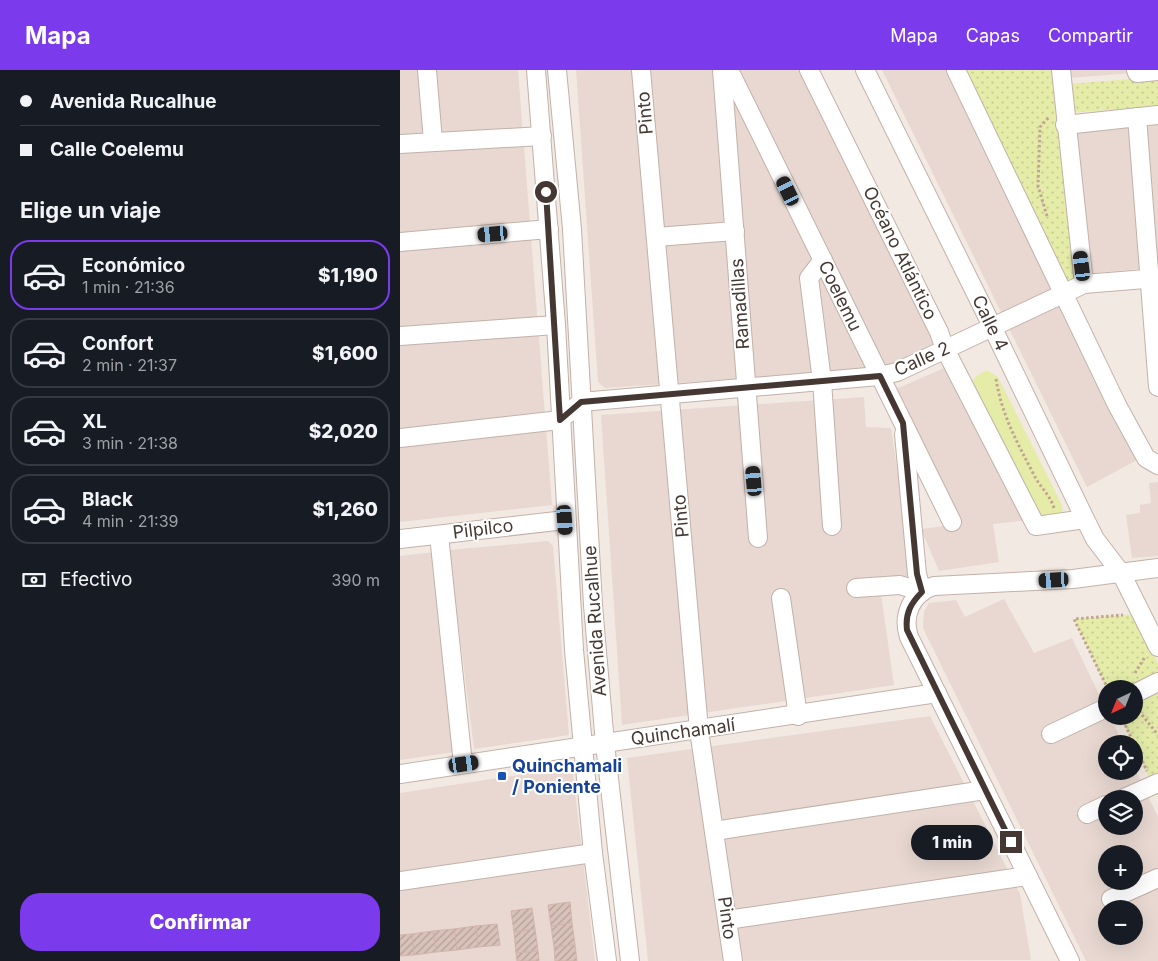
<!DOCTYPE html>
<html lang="es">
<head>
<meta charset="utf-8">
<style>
	:root { --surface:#171b24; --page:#20242c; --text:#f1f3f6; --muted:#9ea1a6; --line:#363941; --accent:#7c3aed }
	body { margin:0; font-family:Inter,sans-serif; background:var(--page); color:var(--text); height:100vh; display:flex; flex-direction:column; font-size:19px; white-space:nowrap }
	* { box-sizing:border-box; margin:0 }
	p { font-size:16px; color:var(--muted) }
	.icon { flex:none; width:28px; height:28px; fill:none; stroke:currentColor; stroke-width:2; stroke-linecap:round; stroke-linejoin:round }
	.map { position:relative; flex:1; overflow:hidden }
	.side { display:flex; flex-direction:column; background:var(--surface); width:400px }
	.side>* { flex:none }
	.top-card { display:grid; align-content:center; height:110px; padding:0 20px; background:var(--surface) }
	.needle { width:32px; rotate:223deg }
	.tools { position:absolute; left:698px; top:610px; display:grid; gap:10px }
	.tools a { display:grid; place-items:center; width:45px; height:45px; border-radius:50%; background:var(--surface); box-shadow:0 5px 20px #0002; font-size:25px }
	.end { position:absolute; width:22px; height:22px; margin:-11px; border:6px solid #453833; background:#fff; box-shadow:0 0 0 2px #fff }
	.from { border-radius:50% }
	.bubble { position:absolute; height:35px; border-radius:18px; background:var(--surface); box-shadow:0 5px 20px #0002; font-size:16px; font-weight:800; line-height:35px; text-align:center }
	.car { position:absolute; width:15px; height:30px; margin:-15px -8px; border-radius:6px; box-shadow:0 0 4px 1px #0007; background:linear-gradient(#222 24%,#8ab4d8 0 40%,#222 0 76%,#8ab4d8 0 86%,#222 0) }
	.top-card b { display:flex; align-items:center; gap:18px; height:48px; font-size:19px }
	.top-card b+b { border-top:1px solid var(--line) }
	.top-card i { width:12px; height:12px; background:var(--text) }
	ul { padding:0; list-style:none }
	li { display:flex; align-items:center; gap:15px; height:70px; margin:0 10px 8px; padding:0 10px; border:2px solid var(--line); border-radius:20px }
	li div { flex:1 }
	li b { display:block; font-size:19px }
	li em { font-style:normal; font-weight:800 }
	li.selected { border-color:var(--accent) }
	li>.icon { width:45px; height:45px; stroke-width:1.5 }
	h2 { padding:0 20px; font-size:22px; line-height:60px }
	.pay { display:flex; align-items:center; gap:12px; height:55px; padding:0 20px; font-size:19px }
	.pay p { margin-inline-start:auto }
	.action { display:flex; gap:10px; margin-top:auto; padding:10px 20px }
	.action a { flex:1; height:58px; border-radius:20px; background:var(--accent); color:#fff; font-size:20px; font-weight:800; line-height:58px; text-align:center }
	header { display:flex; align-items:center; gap:30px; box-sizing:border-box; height:70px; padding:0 25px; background:var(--accent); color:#fff }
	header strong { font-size:24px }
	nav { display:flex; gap:28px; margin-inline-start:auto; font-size:18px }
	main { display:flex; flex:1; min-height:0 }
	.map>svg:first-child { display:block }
	.residential { fill:#e8d8d1; fill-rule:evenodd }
	.grass { fill:#e4eca8 }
	.park { fill:url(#park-dots) }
	.building { fill:url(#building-hatch); stroke:#d1b4aa }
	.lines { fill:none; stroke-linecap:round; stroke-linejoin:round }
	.minor-casing { stroke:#c2b1a8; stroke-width:20 }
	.path { stroke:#c2a395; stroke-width:3; stroke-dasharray:2.5 2.5; stroke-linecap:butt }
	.minor { stroke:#fff; stroke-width:18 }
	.route { stroke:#453833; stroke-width:6 }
	.transit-dot { fill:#1a4fb4; stroke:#fff; stroke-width:2 }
	.labels { text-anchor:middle; stroke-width:4; stroke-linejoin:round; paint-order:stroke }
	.street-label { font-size:18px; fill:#453833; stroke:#fff }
	.transit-label { font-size:18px; font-weight:bold; fill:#164399; stroke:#fff; text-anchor:start }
</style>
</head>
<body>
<header>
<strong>Mapa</strong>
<nav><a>Mapa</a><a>Capas</a><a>Compartir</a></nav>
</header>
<main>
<section class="side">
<div class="top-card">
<b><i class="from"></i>Avenida Rucalhue</b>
<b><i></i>Calle Coelemu</b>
</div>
<h2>Elige un viaje</h2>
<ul>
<li class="selected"><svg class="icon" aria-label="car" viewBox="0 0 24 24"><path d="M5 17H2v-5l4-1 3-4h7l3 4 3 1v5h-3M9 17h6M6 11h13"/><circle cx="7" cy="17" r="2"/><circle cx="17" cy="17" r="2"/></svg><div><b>Económico</b><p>1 min · 21:36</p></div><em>$1,190</em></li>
<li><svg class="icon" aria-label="car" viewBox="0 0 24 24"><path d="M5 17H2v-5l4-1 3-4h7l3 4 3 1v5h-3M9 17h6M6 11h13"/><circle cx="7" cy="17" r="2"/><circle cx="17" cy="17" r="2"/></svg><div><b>Confort</b><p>2 min · 21:37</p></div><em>$1,600</em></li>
<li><svg class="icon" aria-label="car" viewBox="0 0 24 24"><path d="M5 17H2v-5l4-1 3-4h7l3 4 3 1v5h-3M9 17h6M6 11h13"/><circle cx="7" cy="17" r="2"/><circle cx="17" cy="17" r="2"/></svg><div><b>XL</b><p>3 min · 21:38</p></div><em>$2,020</em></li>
<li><svg class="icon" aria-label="car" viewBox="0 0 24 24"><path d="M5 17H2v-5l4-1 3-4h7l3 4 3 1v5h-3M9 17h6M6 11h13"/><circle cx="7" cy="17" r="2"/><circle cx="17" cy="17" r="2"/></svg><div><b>Black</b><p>4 min · 21:39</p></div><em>$1,260</em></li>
</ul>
<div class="pay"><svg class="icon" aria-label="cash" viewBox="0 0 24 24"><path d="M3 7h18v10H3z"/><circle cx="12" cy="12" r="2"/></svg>Efectivo<p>390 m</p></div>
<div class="action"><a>Confirmar</a></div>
</section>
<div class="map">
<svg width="758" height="891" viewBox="0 0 758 891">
	<defs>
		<pattern id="park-dots" width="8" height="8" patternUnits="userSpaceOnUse" patternTransform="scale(1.25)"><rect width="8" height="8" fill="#e4eca8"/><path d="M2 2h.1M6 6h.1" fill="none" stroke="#c5cb91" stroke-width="1.8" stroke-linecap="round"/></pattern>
		<pattern id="building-hatch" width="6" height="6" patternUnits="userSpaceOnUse" patternTransform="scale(1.25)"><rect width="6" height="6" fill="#d9c2ba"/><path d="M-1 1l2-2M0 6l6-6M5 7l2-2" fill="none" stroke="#b29f98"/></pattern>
	</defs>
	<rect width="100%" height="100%" fill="#f3e9e3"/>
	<g class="residential">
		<polygon points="0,0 118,0 152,435 0,452"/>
		<polygon points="176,0 404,0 539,272 492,298 205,318 198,312"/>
		<polygon points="482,0 546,0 737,390 687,417"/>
		<polygon points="668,0 758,0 758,1 669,8"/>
		<polygon points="758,53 758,197 685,204 672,67 677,59"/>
		<polygon points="551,295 628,450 593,454 599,492 539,501 521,459 560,454 496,319"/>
		<polygon points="464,327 466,357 491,358 513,505 479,510 494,615 222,655 201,345"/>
		<polygon points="758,412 758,486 732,488 726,445 740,443 740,435 751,433 749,413"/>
		<polygon points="148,471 153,476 169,665 74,679 49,480"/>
		<polygon points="34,482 55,682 0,690 0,486"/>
		<path d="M604 529 634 583 672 568 706 639V646H710L723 674H706V701H734V697L758 747V891H686L523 558 524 542 529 533 556 530 565 547ZM706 729H734V756H706ZM706 784H734V811H706ZM706 839H734V866H706Z"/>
		<polygon points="530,646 620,824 631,890 248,891 227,688"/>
		<polygon points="172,697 195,891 0,891 0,723"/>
	</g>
	<path class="grass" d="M587 300 598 307 662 435 663 443C652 447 644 448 636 440L572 313 576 306Z"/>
	<g class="park">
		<polygon points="563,0 653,0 679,208 667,212"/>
		<polygon points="758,7 758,36 669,43 667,14"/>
		<polygon points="735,544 758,594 758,727 720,646 734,646 734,619 707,619 674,549"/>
	</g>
	<g class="building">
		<polygon points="170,832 172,853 151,856 148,835"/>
		<polygon points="132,838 135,859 114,862 111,841"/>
		<polygon points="172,853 175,875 154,877 151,856"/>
		<polygon points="97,854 100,875 78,877 76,856"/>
		<polygon points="76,856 78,877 57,880 54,859"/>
		<polygon points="54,859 57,880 36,882 33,861"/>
		<polygon points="135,859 138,881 116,883 114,862"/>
		<polygon points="33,861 36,882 14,885 12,864"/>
		<polygon points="12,864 14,885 0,886 0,865"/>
		<polygon points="175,875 177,891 155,891 154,877"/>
		<polygon points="138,881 139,891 117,891 116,883"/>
	</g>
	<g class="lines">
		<defs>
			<g id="minor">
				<polyline points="27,0 33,71"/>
				<polyline points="136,0 156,255 174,580 193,783 207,891"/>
				<polyline points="157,0 172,159 193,535 205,674 230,891"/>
				<polyline points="241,0 299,660 333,891"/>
				<polyline points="322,0 358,468"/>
				<polyline points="329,0 552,452"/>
				<polyline points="409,0 539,262 545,279 636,456 685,449"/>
				<polyline points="465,0 587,246 685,449 695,469 721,503 758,577"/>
				<polyline points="556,0 717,335 746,388 758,395"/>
				<polyline points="661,0 684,214"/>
				<polyline points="736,0 737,3 758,1"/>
				<polyline points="737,47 758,317"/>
				<polyline points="665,55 758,45"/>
				<polyline points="0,74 142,66"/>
				<polyline points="256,167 335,161"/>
				<polyline points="0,172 149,159"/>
				<polyline points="423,190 409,208 422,311 432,456"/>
				<polyline points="0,266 156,255"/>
				<polyline points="504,364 517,504 522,522"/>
				<polyline points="0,368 160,350 181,332 479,306 497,302 684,214 758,208"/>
				<polyline points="39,465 63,694"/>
				<polyline points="0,469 165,450"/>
				<polyline points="456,518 500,515 522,522"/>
				<polyline points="381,528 398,646"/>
				<polyline points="734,624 758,612"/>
				<polyline points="651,664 706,638"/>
				<polyline points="0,704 537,623"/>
				<polyline points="722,729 758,713"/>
				<polyline points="687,744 706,735"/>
				<polyline points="314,761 585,720"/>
				<polyline points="0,811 193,783"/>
				<polyline points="711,829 758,808"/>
				<polyline points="327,850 628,806"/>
				<path d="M670 891 509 567C502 546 511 523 534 516L673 509 758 498"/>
			</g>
		</defs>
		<use href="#minor" class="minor-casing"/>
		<g class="path">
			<polyline points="647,146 638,116 640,57 649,47"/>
			<path d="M596 309C602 346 617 372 634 405 640 417 650 425 654 438"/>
			<polyline points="735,603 745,587"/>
			<polyline points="708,619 674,549 723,545"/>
			<polyline points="739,641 758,665"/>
			<polyline points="721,646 747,701"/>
		</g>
		<use href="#minor" class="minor"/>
	</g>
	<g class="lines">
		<path class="route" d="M146 122 160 350 181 332 480 306 503 353 517 504 522 522C511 533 505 543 507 560L611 772"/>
	</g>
	<rect class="transit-dot" x="97" y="701" width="10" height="10" rx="2.5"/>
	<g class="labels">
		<g class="street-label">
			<text transform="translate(245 43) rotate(-95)" y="6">Pinto</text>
			<text transform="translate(500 183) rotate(64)" y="6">Océano Atlántico</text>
			<text transform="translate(440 226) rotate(64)" y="6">Coelemu</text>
			<text transform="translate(340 234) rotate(-94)" y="6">Ramadillas</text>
			<text transform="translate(590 253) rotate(64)" y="6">Calle 4</text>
			<text transform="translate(522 289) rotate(-24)" y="6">Calle 2</text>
			<text transform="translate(281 446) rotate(-95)" y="6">Pinto</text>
			<text transform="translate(83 459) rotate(-7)" y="6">Pilpilco</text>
			<text transform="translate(195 551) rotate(-94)" y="6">Avenida Rucalhue</text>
			<text transform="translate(283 662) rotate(-8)" y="6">Quinchamalí</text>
			<text transform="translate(327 848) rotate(82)" y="6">Pinto</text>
		</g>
		<g class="transit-label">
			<text x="112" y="702">Quinchamali<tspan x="112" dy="21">/ Poniente</tspan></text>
		</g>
	</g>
</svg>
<div class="tools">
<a><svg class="needle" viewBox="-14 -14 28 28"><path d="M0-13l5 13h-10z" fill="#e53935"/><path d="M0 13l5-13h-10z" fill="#9ea1a6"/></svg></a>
<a><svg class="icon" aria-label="locate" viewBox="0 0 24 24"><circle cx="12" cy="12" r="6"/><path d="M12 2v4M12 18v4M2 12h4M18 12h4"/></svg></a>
<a><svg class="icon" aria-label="layers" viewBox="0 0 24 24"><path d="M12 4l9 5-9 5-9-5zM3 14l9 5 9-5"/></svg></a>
<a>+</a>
<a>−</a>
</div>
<i class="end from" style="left:146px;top:122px"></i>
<i class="end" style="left:611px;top:772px"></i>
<div class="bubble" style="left:511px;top:755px;width:82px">1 min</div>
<i class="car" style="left:388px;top:121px;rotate:334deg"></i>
<i class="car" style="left:93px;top:164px;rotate:265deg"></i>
<i class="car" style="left:682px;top:196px;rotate:353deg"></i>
<i class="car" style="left:354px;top:411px;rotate:355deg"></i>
<i class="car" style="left:165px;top:450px;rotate:176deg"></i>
<i class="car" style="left:654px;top:510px;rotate:267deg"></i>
<i class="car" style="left:64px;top:694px;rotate:82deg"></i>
</div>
</main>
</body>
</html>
